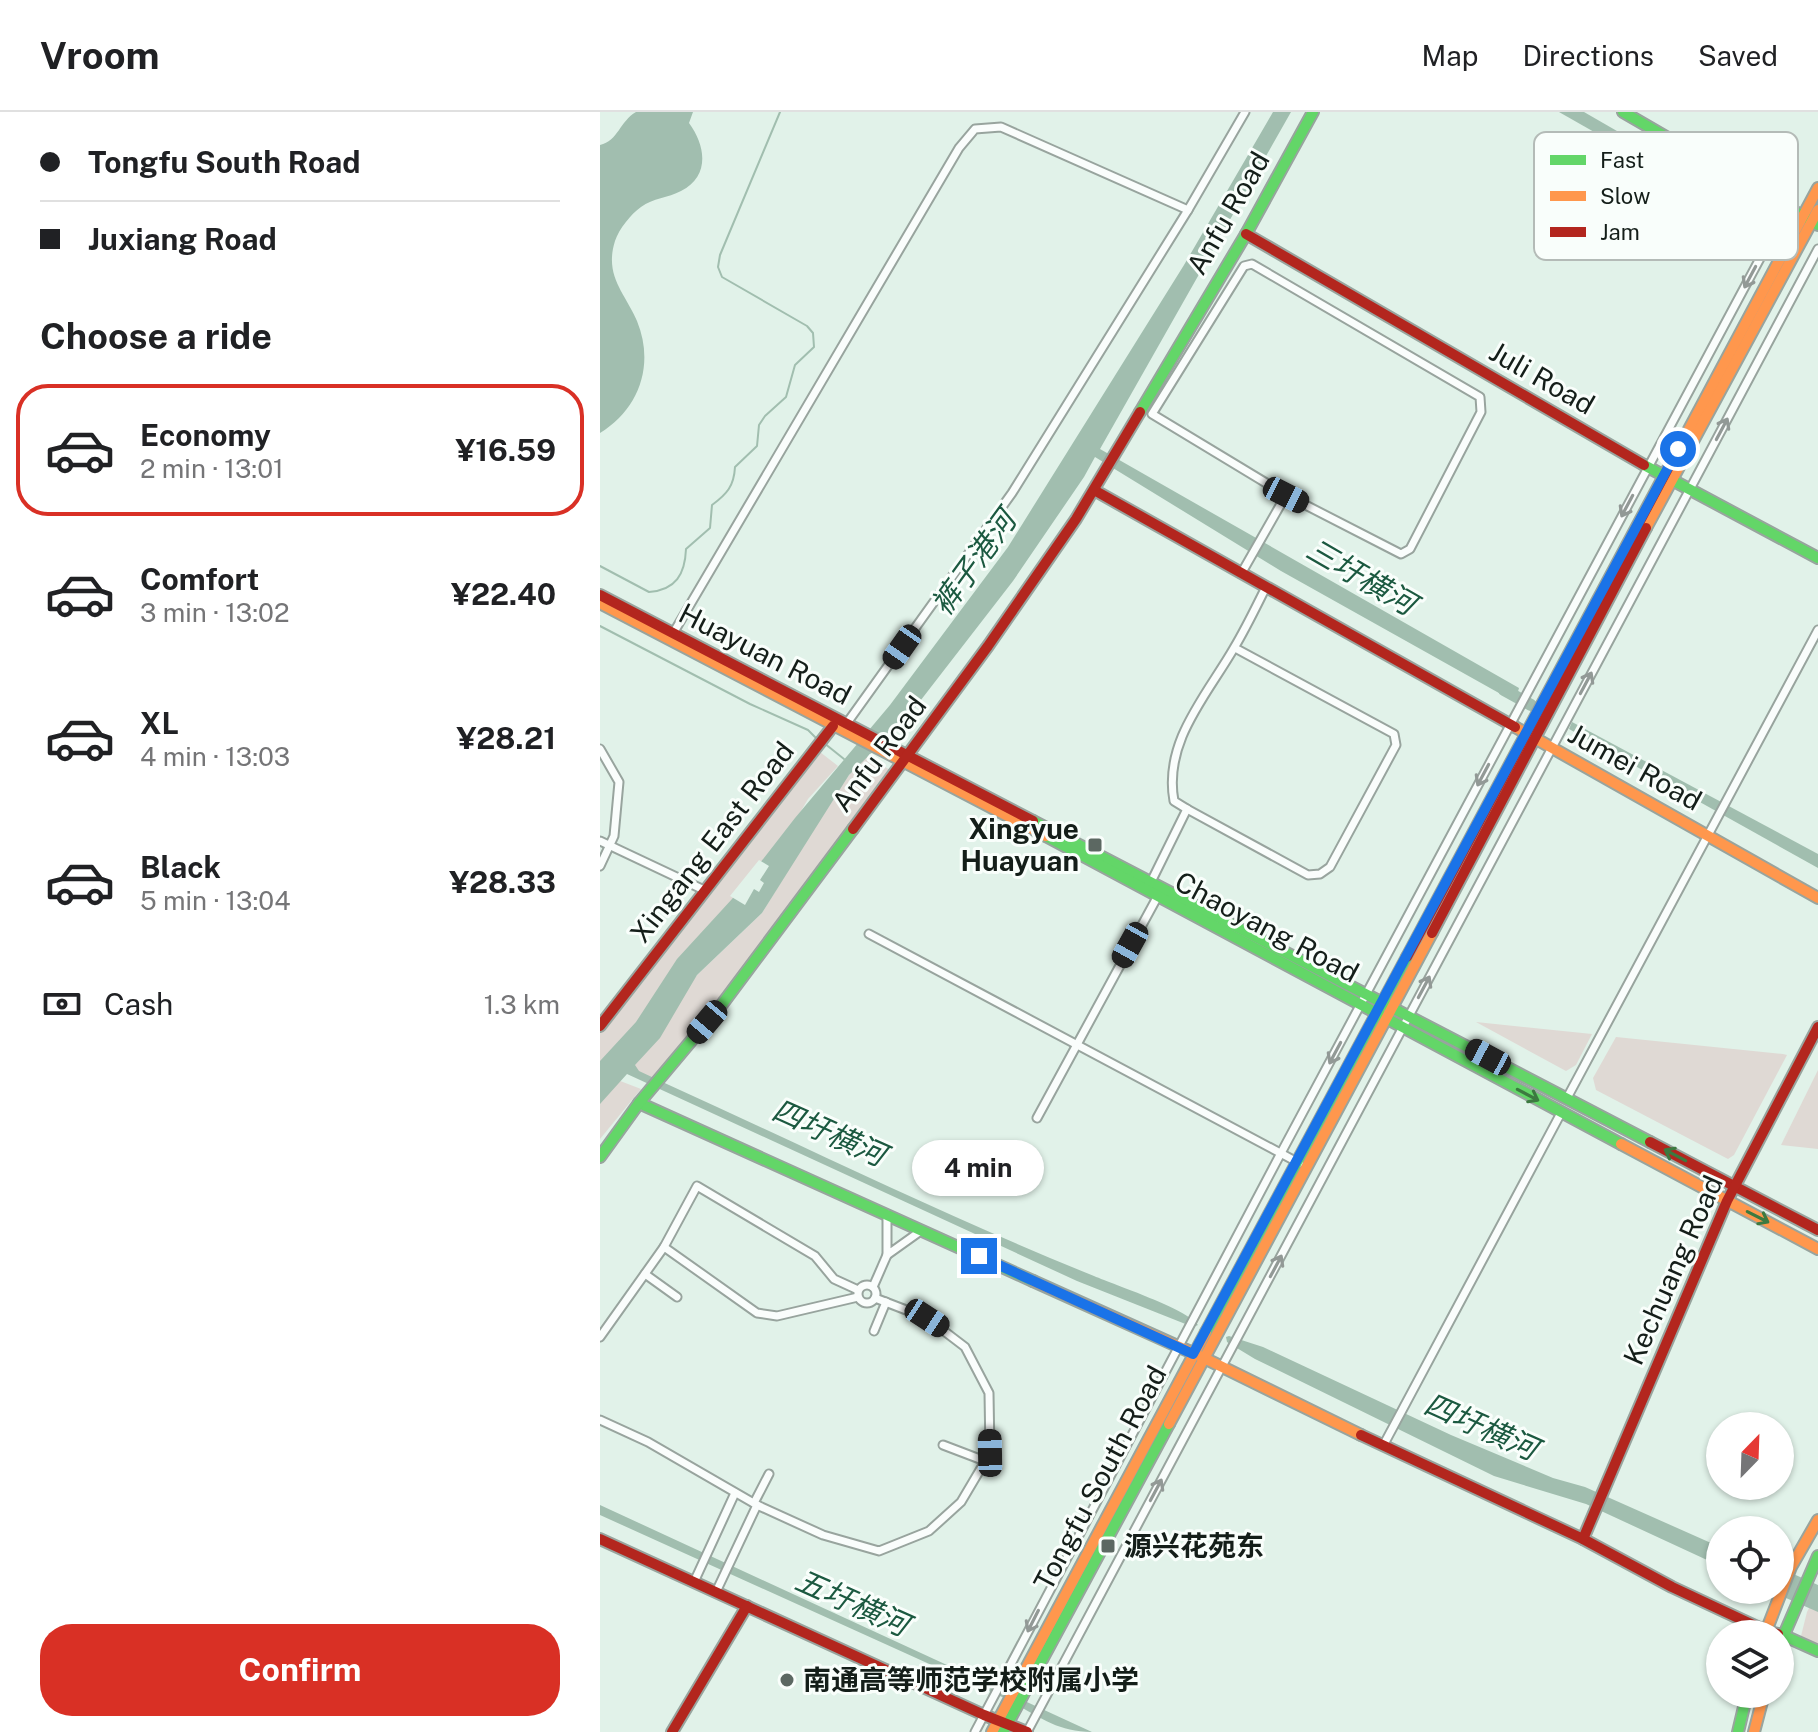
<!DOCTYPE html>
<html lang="en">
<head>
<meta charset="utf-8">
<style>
	:root { --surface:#fff; --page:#f2f2f2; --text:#202124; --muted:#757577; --line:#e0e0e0; --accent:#d93025 }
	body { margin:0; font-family:"Public Sans","Noto Sans SC",sans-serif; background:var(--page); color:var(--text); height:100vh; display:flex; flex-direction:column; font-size:30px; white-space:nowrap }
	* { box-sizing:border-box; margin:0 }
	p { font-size:26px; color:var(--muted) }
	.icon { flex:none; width:44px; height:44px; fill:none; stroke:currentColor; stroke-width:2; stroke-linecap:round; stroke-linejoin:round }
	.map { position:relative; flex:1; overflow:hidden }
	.side { display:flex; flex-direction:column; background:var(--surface); width:600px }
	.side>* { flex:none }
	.hud { display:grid; align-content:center; height:176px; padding:0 40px; background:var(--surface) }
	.needle { width:52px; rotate:23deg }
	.fabs { position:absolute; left:1106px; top:1300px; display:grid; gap:16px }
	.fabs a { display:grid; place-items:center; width:88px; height:88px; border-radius:50%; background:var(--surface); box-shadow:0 2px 6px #0004; font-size:40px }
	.end { position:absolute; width:36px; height:36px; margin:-18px; border:10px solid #1a73e8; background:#fff; box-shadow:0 0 0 4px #fff }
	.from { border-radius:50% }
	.bubble { position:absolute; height:56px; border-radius:28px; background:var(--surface); box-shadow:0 2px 6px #0004; font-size:26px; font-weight:700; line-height:56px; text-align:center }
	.car { position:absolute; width:24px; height:48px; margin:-24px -12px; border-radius:10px; box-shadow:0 0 6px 2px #0007; background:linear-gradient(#222 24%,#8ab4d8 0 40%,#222 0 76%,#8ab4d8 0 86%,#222 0) }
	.hud b { display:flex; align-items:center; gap:28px; height:76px; font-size:30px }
	.hud b+b { border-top:2px solid var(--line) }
	.hud i { width:20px; height:20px; background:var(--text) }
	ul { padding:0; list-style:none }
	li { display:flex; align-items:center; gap:24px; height:132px; margin:0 16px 12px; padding:0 24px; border:4px solid transparent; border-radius:32px }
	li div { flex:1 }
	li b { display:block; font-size:30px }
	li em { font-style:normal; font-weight:700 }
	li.selected { border-color:var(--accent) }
	li>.icon { width:72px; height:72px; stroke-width:1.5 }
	h2 { padding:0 40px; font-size:36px; line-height:96px }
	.pay { display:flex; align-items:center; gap:20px; height:88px; padding:0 40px; font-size:30px }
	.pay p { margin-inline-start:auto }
	.action { display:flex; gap:16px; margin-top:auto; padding:16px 40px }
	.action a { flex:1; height:92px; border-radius:32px; background:var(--accent); color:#fff; font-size:32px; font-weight:700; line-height:92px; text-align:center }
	header { display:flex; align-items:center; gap:48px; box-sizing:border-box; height:112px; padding:0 40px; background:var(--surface); border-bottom:2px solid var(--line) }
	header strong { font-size:38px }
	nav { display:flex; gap:44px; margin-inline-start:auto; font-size:28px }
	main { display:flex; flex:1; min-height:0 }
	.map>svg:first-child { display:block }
	.green { fill:#dfd9d4 }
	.water { fill:#a1beaf }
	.pier { fill:#e1f2e9 }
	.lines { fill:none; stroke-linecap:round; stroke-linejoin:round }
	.stream { stroke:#a1beaf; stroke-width:2 }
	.river { stroke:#a1beaf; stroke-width:12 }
	.street-casing { stroke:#98a49e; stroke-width:11 }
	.fast-casing { stroke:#98a49e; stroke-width:14 }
	.slow-casing { stroke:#98a49e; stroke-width:14 }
	.jam-casing { stroke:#98a49e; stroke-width:14 }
	.street { stroke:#fafdfc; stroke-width:7 }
	.fast { stroke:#63d668; stroke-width:10 }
	.slow { stroke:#ff974d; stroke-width:10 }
	.jam { stroke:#b3261e; stroke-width:10 }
	.oneway { stroke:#929996 }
	.oneway2 { stroke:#3c7a40 }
	.route { stroke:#1a73e8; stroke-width:10 }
	.poi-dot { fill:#5c6862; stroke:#f9fefb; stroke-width:3 }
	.labels { text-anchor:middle; stroke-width:6; stroke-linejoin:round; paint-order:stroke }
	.street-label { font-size:28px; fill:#141e19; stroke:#f9fefb }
	.poi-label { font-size:28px; font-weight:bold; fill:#141e19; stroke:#f9fefb; text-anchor:start }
	.water-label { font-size:30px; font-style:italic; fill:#1b5940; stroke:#f9fefb }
	.key { fill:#f9fefb; stroke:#b4bbb7; stroke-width:2 }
	.key-label { font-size:22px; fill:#141e19 }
</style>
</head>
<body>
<header>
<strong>Vroom</strong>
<nav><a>Map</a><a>Directions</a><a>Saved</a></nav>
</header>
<main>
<section class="side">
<div class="hud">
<b><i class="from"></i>Tongfu South Road</b>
<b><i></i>Juxiang Road</b>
</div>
<h2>Choose a ride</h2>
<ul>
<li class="selected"><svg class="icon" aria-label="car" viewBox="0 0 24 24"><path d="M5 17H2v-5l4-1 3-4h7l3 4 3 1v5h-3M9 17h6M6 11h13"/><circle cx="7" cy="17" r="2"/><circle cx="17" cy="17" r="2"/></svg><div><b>Economy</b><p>2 min · 13:01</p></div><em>¥16.59</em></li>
<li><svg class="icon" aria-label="car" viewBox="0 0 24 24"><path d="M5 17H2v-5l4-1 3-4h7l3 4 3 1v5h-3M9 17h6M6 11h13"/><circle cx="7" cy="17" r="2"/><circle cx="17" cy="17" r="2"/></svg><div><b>Comfort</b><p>3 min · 13:02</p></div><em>¥22.40</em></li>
<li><svg class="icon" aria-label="car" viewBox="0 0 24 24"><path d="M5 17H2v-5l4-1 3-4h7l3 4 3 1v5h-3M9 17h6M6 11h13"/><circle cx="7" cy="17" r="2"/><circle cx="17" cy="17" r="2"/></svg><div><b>XL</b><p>4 min · 13:03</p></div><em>¥28.21</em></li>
<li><svg class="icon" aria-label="car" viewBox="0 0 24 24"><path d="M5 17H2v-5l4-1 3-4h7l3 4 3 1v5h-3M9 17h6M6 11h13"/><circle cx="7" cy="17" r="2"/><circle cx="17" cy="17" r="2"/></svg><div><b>Black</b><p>5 min · 13:04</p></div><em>¥28.33</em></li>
</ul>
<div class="pay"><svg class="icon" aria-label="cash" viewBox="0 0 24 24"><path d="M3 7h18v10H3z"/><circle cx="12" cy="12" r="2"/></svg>Cash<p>1.3 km</p></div>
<div class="action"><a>Confirm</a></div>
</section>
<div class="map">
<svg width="1218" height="1620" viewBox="0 0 1218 1620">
	<rect width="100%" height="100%" fill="#e1f2e9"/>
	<g class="green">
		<polygon points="220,640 238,654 208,687 169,754 0,957 0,921 126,755"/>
		<polygon points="267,644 290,658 118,888 51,968 25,956 97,863 162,801 224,700 249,663"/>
		<polygon points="876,910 992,922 976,953 966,959"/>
		<polygon points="1016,925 1183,942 1187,943 1134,1043 1128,1047 996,978 993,966"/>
		<polygon points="1218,958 1218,1037 1181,1033"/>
		<polygon points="15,967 41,977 0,1027 0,986"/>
		<polygon points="1218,1478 1218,1533 1201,1524 1207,1500"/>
	</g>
	<g class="water">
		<path d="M36 0H93L89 11C106 34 110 64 81 79 68 86 53 86 41 95 31 102 19 117 15 129 4 164 25 181 37 209 55 253 39 297 0 321V33C18 29 20 9 36 0Z"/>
		<path d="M673 0H691L500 337 919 576 915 590 681 459 495 345 484 365 413 469 307 606 249 663 162 801 97 863 60 926 35 953 39 959 69 973C210 1037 350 1106 494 1164 515 1173 587 1197 598 1213L593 1215 477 1169 27 962 0 992V949L36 910 77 847 132 787 195 706 290 593 408 435 584 153Z"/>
		<polygon points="959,0 984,0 1173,109 1168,119"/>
		<polygon points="972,610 1218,742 1218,756 969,617"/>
		<polygon points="629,1224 663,1235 851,1323 953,1366 985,1375 1120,1435 1120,1454 986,1392 894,1364 655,1247 627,1230 626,1225"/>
		<path d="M0 1393 492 1620C453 1620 434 1600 400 1584L0 1403Z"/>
		<polygon points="1180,1456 1218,1473 1218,1500 1168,1478 1180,1478"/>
	</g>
	<polygon class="pier" points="159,748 169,754 160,768 164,771 159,780 154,777 145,793 130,784"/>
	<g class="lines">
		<g class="stream">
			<path d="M0 454 49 480C76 478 85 462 86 437L110 416 112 393C127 382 134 374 135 355L157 334 159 313 165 304 186 285 195 253 214 235 213 221 207 214 122 165 118 155 120 143 180 0"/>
			<polyline points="0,514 150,592 208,618 218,628"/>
			<polyline points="224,631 244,647"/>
		</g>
		<polyline class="river" points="904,578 931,593"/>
		<defs>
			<g id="street">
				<polygon points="652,152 880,285 881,300 810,437 801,442 686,383 552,302 644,154"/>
				<polyline points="641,462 686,383"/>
				<polyline points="71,525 359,36 375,17 401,15 588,98"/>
				<path d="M635 536 794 622 796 633 730 755 720 762 708 763 587 697 574 689C563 630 607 583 634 536 646 516 656 495 666 475"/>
				<polyline points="247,611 412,381 588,98 645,0"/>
				<polyline points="0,637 19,670 14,724 0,754"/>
				<polyline points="0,729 104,778"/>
				<polyline points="550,772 587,697"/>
				<polyline points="269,822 699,1051"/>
				<polyline points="967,986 1218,518"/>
				<polyline points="437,1006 560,780"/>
				<polyline points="287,1102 287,1143 322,1118"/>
				<polyline points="64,1135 157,1201 177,1204 258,1185"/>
				<polyline points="45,1162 77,1185"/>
				<circle cx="267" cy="1182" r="9"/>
				<polyline points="273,1175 287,1143"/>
				<polyline points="274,1219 286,1190"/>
				<polyline points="0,1225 64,1135 97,1074 215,1144 234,1167 258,1178"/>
				<polyline points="0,1308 48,1330 157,1393 223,1423 279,1439 329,1419 361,1390 390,1341 389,1281 365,1235 327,1206 275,1186"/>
				<polyline points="343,1333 385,1349"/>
				<polyline points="783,1334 961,1001"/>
				<polyline points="154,1391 169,1362"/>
				<polyline points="94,1470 135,1381"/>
				<polyline points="116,1480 157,1393"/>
				<polyline points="375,1620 681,1041 1187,96"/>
				<polyline points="427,1620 1218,137"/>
			</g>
			<g id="fast">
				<polyline points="1023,0 1218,113"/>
				<polyline points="540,300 646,122 713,0"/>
				<polyline points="1044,353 1218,446"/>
				<polyline points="433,709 1050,1030"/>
				<polyline points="446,724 1021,1032"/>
				<polyline points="39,991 433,1169"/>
				<polyline points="0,1045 39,991 123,891 253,717"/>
				<polyline points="606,1220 807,845"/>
				<polyline points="1180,1522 1218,1539"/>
				<polyline points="1180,1532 1218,1444"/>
				<polyline points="403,1620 569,1312"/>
				<polyline points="1138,1620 1147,1582"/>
			</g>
			<g id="slow">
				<polyline points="1079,336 1218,76"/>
				<polyline points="1046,416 1218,98"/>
				<polyline points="0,491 446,724"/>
				<polyline points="915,615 1218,786"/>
				<polyline points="1021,1032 1218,1137"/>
				<polyline points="433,1169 604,1246 761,1323"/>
				<polyline points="569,1312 832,821"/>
				<polyline points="1165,1522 1191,1455 1218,1408"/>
				<polyline points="392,1620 606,1220"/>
				<polyline points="1154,1620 1164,1582"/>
			</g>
			<g id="jam">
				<polyline points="646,122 1044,353"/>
				<polyline points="494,378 915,615"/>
				<polyline points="0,483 433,709"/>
				<polyline points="253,717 388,534 476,407 540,300"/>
				<polyline points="832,821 1046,416"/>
				<polyline points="807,845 1079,336"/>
				<polyline points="0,914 233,614"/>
				<polyline points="1050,1030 1218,1118"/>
				<polyline points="761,1323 983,1427 1072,1475 1166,1519 1178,1522"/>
				<polyline points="0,1427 384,1603 427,1620"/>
				<polyline points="983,1427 1127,1089 1218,915"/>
				<polyline points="72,1620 147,1494"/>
			</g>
		</defs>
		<use href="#street" class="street-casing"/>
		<use href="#fast" class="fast-casing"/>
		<use href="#slow" class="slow-casing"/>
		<use href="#jam" class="jam-casing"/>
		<use href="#street" class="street"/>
		<use href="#fast" class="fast"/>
		<use href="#slow" class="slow"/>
		<use href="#jam" class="jam"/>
	</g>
	<defs><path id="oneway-shaft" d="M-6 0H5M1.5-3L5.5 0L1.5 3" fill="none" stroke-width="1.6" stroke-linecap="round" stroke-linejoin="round" transform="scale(2)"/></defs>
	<g class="oneway">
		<use href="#oneway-shaft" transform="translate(1150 165) rotate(118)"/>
		<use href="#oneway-shaft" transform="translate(1122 317) rotate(-62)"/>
		<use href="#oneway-shaft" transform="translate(1027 394) rotate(118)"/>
		<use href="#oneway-shaft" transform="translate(986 571) rotate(-62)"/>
		<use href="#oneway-shaft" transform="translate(883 663) rotate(118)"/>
		<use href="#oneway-shaft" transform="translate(824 875) rotate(-62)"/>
		<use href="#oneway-shaft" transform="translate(735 941) rotate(118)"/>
		<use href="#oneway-shaft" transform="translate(676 1154) rotate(-62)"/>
		<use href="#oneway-shaft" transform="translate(556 1378) rotate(-62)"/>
		<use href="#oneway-shaft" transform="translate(433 1509) rotate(117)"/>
	</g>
	<g class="oneway2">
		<use href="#oneway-shaft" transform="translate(928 983) rotate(28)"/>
		<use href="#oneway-shaft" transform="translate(1075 1043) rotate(-152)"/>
		<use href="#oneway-shaft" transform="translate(1158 1105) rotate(27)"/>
	</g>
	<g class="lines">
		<polyline class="route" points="379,1144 593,1242 1078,337"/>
	</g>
	<g class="poi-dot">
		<rect x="487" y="725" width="16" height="16" rx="4"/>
		<rect x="500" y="1426" width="16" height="16" rx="4"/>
		<circle cx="187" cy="1568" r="8"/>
	</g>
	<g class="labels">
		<g class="street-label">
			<text transform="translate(628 101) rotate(-60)" y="10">Anfu Road</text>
			<text transform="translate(942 266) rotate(30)" y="10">Juli Road</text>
			<text transform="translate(165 542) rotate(27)" y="10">Huayuan Road</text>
			<text transform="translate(279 642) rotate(-53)" y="10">Anfu Road</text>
			<text transform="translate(1035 655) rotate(29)" y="10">Jumei Road</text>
			<text transform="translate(112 730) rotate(-52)" y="10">Xingang East Road</text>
			<text transform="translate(667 815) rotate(28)" y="10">Chaoyang Road</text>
			<text transform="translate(1073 1158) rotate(-66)" y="10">Kechuang Road</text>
			<text transform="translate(500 1366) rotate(-62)" y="10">Tongfu South Road</text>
		</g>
		<g class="poi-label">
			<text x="479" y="727" text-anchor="end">Xingyue<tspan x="479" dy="32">Huayuan</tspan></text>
			<text x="524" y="1444">源兴花苑东</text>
			<text x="203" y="1578">南通高等师范学校附属小学</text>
		</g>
		<g class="water-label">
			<text transform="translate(374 451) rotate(-54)" y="10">裤子港河</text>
			<text transform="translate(761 465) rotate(30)" y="10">三圩横河</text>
			<text transform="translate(229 1021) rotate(24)" y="10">四圩横河</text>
			<text transform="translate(881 1315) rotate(24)" y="10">四圩横河</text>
			<text transform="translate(252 1491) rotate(24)" y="10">五圩横河</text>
		</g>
	</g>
	<rect x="934" y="20" width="264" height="128" rx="12" class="key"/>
	<rect x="950" y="43" width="36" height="10" fill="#63d668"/>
	<rect x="950" y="79" width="36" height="10" fill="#ff974d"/>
	<rect x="950" y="115" width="36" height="10" fill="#b3261e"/>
	<g class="key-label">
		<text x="1000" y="56">Fast</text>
		<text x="1000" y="92">Slow</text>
		<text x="1000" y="128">Jam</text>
	</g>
</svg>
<div class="fabs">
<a><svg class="needle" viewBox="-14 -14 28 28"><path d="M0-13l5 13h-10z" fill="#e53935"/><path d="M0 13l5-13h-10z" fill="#757577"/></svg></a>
<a><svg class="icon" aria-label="locate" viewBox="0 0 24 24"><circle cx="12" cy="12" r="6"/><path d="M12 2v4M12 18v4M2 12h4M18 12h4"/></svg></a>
<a><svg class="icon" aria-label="layers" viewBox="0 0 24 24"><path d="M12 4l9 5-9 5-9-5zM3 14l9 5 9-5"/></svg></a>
</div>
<i class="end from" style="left:1078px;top:337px"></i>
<i class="end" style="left:379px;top:1144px"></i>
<div class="bubble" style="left:312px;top:1028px;width:132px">4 min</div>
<i class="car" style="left:686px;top:383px;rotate:117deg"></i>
<i class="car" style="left:302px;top:535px;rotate:215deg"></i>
<i class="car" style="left:530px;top:833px;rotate:209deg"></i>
<i class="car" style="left:107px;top:910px;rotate:220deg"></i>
<i class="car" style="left:888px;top:945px;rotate:298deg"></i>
<i class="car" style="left:327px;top:1206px;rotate:123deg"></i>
<i class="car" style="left:390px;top:1341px;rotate:359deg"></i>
</div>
</main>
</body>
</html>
